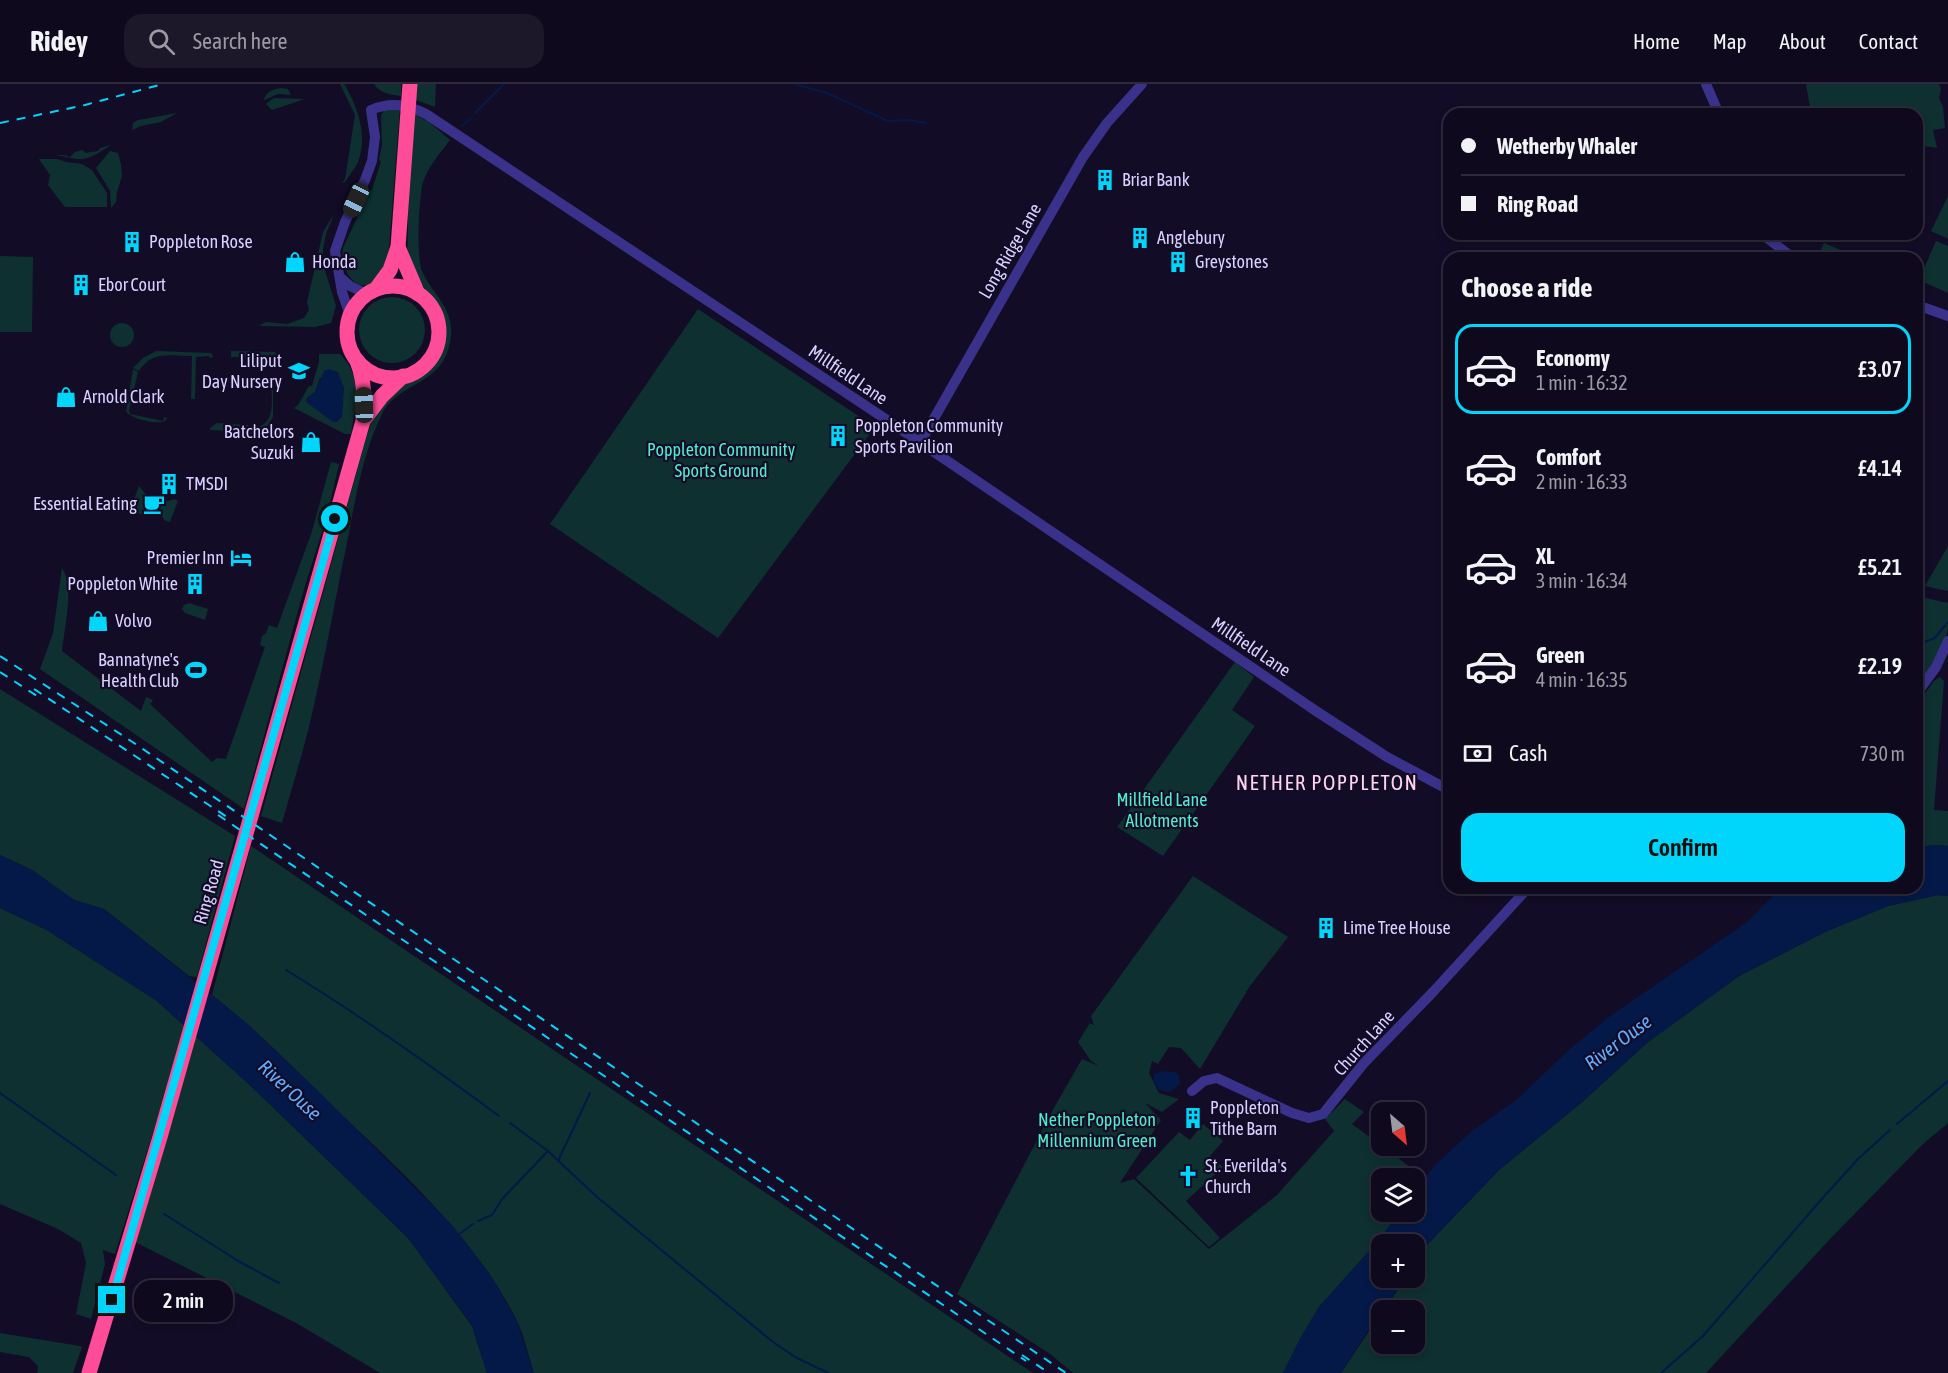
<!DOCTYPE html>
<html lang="en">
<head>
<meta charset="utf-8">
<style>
	:root { --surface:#0e091c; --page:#1c1729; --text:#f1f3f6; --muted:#9b9aa3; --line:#2e2a3b; --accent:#00d5fc }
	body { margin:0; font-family:"Asap Condensed",sans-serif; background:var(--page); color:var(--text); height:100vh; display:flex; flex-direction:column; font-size:22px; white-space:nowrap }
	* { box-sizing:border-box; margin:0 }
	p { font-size:20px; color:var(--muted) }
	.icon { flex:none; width:33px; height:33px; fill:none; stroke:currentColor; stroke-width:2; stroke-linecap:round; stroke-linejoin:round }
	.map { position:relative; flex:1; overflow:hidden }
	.drawer { position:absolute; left:1443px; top:168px; width:480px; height:642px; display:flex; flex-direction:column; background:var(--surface); border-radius:18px; box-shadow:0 3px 9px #0003,0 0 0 2px var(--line) }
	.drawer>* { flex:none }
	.hud { position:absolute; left:1443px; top:24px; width:480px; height:132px; border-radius:18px; box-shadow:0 3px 9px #0003,0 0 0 2px var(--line); display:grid; align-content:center; height:132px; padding:0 18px; background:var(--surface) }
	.needle { width:39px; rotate:152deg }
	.fabs { position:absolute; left:1371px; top:1018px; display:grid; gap:12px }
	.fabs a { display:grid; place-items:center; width:54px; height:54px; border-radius:12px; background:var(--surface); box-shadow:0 3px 9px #0003,0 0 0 2px var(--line); font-size:30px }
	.end { position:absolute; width:27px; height:27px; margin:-14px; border:8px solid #00d5fc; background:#111; box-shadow:0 0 0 3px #111 }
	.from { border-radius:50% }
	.bubble { position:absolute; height:42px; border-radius:18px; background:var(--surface); box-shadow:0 3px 9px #0003,0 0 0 2px var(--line); font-size:20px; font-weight:600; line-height:42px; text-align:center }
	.car { position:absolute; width:18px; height:36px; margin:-18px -9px; border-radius:8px; box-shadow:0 0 4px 2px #0007; background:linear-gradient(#222 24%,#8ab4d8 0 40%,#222 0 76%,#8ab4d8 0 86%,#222 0) }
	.hud b { display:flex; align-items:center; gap:21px; height:57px; font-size:22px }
	.hud b+b { border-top:2px solid var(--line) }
	.hud i { width:15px; height:15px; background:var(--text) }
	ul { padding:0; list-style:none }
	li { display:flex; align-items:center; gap:18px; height:90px; margin:0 12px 9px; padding:0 6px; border:3px solid transparent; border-radius:18px }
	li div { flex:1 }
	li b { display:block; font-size:22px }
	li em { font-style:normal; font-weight:600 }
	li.current { border-color:var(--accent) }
	li>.icon { width:54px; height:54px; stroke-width:1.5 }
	h2 { padding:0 18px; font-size:27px; line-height:72px }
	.pay { display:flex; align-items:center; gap:15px; height:66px; padding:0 18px; font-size:22px }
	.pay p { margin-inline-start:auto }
	.cta { display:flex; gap:12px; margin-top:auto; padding:12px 18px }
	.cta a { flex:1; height:69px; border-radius:18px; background:var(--accent); color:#111; font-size:24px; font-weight:600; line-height:69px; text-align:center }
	header { display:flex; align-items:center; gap:36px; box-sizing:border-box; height:84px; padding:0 30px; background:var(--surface); border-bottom:2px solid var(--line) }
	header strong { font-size:28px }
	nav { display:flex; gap:33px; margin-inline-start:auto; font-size:21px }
	.search { width:420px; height:54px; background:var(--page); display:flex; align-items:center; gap:15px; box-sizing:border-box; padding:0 21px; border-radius:18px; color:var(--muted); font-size:22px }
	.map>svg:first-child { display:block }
	.green { fill:#0e3030; fill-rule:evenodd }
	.water { fill:#041947 }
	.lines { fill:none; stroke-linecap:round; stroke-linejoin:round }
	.stream { stroke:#041947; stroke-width:2 }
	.minor { stroke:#3a328a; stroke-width:10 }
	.highway { stroke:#ff4c98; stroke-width:15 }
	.rail { stroke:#00d5fc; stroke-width:2; stroke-dasharray:9 8; stroke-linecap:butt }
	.route { stroke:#00d5fc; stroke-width:8 }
	.labels { text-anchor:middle; stroke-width:4.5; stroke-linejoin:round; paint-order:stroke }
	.poi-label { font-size:18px; fill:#d9d1ff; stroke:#120c26; text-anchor:start }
	.street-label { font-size:18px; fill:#d9d1ff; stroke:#120c26 }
	.park-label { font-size:18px; fill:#50ecce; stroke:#120c26 }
	.water-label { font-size:20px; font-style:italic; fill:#5facff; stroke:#120c26 }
	.quarter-label { font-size:21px; letter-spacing:1.5px; fill:#ffd3ed; stroke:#120c26 }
</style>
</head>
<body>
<header>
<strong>Ridey</strong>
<div class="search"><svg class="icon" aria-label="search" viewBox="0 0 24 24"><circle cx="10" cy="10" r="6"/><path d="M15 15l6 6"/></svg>Search here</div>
<nav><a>Home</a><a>Map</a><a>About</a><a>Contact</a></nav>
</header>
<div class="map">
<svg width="1948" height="1289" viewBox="0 0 1948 1289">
	<rect width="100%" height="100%" fill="#120c26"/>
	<g class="green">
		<path d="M340 0H344L346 3C358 25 368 52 358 78 355 85 349 91 345 98L342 99 345 95 355 31Z"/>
		<path d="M374 0H401V12C391 11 379 9 374 0Z"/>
		<polygon points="415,0 436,0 435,23 416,16"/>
		<polygon points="1806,0 1939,0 1941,5 1939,14 1943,23 1945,44 1933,46 1937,64 1917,61 1917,30 1811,30"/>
		<path d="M281 4 288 5 291 11 278 10 264 16C265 8 273 5 281 4Z"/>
		<polygon points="274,14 305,15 272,26 266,20"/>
		<path d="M400 24 389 165C386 175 383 188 375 196 355 214 339 181 343 164L370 106H372L381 77 379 76 382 61 381 31 384 27Z"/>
		<polygon points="177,29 161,38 141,42 132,46 133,39 138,36"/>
		<path d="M414 30 429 38 450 56C441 68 428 83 423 98 419 113 416 173 422 187 432 210 454 224 451 252 445 304 400 295 382 330 358 379 353 435 341 488 331 539 321 592 309 643 301 675 291 707 282 739L261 732 365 358C368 350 370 340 374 333 379 324 396 304 404 298 419 287 433 282 440 264 454 230 420 206 410 177 406 166 408 152 408 140 408 103 411 67 414 30Z"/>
		<path d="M111 61C85 78 85 77 56 71H64L70 73 75 68 82 66 86 69 98 67 100 64Z"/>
		<polygon points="110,67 118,69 121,80 122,92 117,108 116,118 111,124 110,107 96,84"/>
		<polygon points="39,75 57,75 66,78 82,80 92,86 107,109 107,123 65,123 48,101 50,91"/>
		<polygon points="1948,112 1948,155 1931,147"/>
		<polygon points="334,130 326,150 323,165 323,180 336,222 331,239 315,243 259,242 266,238 287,240 304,234 309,226 307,218 323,148"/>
		<polygon points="1936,157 1948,162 1948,209 1919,196"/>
		<polygon points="1824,159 1860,174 1817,174"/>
		<polygon points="0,172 33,173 32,248 0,248"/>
		<circle cx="392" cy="246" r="33"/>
		<polygon points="698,225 875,343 718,554 550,440"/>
		<circle cx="122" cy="251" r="12"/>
		<path d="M156 267 211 269 213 272 211 274 208 272 196 273 195 315H191L192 272C170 272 152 266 139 287L133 284 143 274Z"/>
		<polygon points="231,267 275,268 276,270 268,277 264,273 231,273"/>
		<path d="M319 270H340C364 295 356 319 351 350H345L294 324 298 321 309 302H312L319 278ZM320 294 344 304 342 315H306L315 308Z"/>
		<path d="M133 285 138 288 129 327 130 330 163 337 164 333 167 334 165 337C155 341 134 335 126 328Z"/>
		<path d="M273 292V333L265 346 257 349 210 346V344L217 339 248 341V344C279 344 271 316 271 293Z"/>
		<path d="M331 378 339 380 327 432 304 505 244 725 40 585 53 549 62 484C75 503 64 545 62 567L141 627 146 613 153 616 150 620 212 678 217 674 226 675 265 563 260 561 262 552 266 549 269 541 277 544 312 447Z"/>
		<polygon points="139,402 149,414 143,431 130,426"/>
		<polygon points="174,415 178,417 170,438 164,436 159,427 162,419"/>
		<polygon points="1948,462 1948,507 1925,502"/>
		<path d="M1917 512 1948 519C1948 527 1948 535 1948 543 1946 563 1929 585 1917 602Z"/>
		<polygon points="189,519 208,525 205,536 185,529 182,525 184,521"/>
		<polygon points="1235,578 1254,593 1232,626 1255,642 1163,772 1117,743"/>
		<polygon points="1940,593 1944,597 1934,726 1948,727 1948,762 1931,761 1917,765 1917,641 1919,643 1922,642 1924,634 1918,619 1934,597"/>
		<polygon points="0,605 235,752 197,893 189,892 104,825 74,816 32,786 0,771"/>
		<path d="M251 762 1033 1289H534C528 1271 524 1250 515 1233 474 1154 407 1093 343 1032 300 990 259 948 212 911Z"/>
		<polygon points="1193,792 1288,853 1250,902 1200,985 1181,964 1169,963 1158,980 1152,977 1149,989 1159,1009 1179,1015 1162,1028 1145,1019 1161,1036 1120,1099 1134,1095 1209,1165 1277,1111 1334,1047 1325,1035 1345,1015 1364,1028 1352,1040 1425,1094 1415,1108 1414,1095 1382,1095 1382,1128 1400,1128 1379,1156 1319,1223 1300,1255 1283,1289 1073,1289 1050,1270 957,1210 1051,1029 1082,975 1099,982 1091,977 1078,958 1090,939 1094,941 1091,932"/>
		<polygon points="1938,811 1948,812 1948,1039 1923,1060 1831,1154 1706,1289 1341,1289 1381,1229 1382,1260 1414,1260 1414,1227 1383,1227 1406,1194 1414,1194 1415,1180 1424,1164 1499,1086 1581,1019 1648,958 1739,892 1825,848 1888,822"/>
		<polygon points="0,824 47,846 157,917 253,1004 408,1154 472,1242 487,1289 380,1289 298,1240 135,1158 155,1042 115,1170 103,1166 105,1180 91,1235 76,1230 86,1179 81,1159 58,1145 0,1120"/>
		<polygon points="1203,1040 1223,1057 1210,1072 1223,1083 1186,1117 1220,1154 1209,1163 1136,1094 1179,1048 1190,1056"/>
		<polygon points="0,1249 80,1262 82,1263 73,1289 37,1289 38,1282 29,1273 0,1268"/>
	</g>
	<g class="water">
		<polygon points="329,285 338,288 344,304 342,333 337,338 333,338 306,318 306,315 315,308 324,287"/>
		<polygon points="1931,761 1948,762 1948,812 1938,811 1888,822 1825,848 1739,892 1648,958 1581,1019 1499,1086 1424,1164 1415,1180 1414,1161 1382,1161 1382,1194 1406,1194 1371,1242 1341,1289 1283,1289 1300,1255 1319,1223 1379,1156 1399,1128 1414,1128 1415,1107 1435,1081 1473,1046 1515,1017 1570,965 1610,932 1746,839 1780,804 1917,804 1917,765"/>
		<polygon points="0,771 32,786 74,816 104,825 248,940 317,1006 452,1141 490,1190 516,1235 534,1289 487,1289 472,1241 408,1154 253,1004 157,917 47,846 0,824"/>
		<polygon points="1164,987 1175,988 1179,991 1180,1000 1170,1008 1159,1006 1153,997 1154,990"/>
	</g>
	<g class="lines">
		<g class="stream">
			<polyline points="794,0 827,9 888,37 910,36 926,39"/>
			<polyline points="475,29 504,0"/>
			<polyline points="462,42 471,34"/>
			<polyline points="1917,561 1935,554 1948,538"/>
			<path d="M286 886C360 931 430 981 499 1032"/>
			<polyline points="0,1009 116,1091"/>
			<polyline points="510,1039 548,1067 597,1113 773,1258 795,1273 828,1289"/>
			<polyline points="1897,1040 1948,997"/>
			<polyline points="558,1077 590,1009"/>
			<polyline points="164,1130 240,1178 279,1199"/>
			<polyline points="478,1137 492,1131 503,1114 548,1067"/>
			<polyline points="458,1151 473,1140"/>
			<polyline points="1661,1289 1703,1252 1820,1117 1858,1075 1890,1046"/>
		</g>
		<g class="minor">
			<polyline points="1706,0 1719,30"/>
			<polyline points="1762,150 1793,174"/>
			<polyline points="341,194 350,202 367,210"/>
			<polyline points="1917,221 1948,232"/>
			<path d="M350 231 342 208 335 167 345 138 365 96 372 77 375 53 371 26C391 17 408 21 426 30L884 334 1316 627 1387 673 1449 706"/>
			<polyline points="920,359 1083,73 1107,39 1142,0"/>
			<polyline points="1917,609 1936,583 1948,557"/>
			<polyline points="1192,1007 1204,997 1217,994 1292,1029 1309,1034 1323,1030 1364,979 1433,908 1528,804"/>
		</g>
		<g class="highway">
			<polyline points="398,163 418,210"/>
			<circle cx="393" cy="248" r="46"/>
			<polyline points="376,205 390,186 398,163 410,0"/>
			<polyline points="363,337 382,312 403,292"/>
			<path d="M89 1289 160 1053 363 337C365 316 365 296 357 277"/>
		</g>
		<g class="rail">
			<polyline points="0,39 85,21 163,0"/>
			<polyline points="0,572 128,655 1066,1289"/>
			<polyline points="0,588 40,614"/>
			<polyline points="34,605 227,733"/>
			<polyline points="218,731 1026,1277"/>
			<polyline points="1022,1271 1049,1289"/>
		</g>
	</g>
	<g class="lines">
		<polyline class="route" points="112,1216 335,435"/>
	</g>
	<defs>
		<symbol id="building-bare" viewBox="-9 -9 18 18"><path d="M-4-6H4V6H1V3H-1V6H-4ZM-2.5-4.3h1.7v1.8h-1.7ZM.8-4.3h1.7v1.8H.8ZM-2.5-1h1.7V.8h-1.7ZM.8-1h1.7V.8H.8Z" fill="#00d5fc" stroke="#120c26" stroke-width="2.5" paint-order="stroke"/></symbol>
		<symbol id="shop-bare" viewBox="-9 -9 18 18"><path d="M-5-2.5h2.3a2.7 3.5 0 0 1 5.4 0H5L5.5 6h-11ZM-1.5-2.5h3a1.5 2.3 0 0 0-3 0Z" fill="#00d5fc" stroke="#120c26" stroke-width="2.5" paint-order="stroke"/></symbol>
		<symbol id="school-bare" viewBox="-9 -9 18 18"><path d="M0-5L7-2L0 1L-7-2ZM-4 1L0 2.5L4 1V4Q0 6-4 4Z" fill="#00d5fc" stroke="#120c26" stroke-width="2.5" paint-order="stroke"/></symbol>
		<symbol id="cafe-bare" viewBox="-9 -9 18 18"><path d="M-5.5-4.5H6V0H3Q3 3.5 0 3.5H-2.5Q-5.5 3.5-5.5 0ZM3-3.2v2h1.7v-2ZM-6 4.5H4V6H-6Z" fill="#00d5fc" stroke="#120c26" stroke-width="2.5" paint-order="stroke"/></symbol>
		<symbol id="hotel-bare" viewBox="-9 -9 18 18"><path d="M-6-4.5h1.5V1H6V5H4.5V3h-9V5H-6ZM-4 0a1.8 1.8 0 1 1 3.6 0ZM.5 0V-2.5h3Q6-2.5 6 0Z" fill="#00d5fc" stroke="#120c26" stroke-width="2.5" paint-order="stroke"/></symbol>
		<symbol id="stadium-bare" viewBox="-9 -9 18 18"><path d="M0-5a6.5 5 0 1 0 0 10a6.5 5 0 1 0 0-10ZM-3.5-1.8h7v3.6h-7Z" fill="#00d5fc" stroke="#120c26" stroke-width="2.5" paint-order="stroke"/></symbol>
		<symbol id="church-bare" viewBox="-9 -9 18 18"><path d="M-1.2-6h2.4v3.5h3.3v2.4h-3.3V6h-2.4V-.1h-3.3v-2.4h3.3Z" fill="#00d5fc" stroke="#120c26" stroke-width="2.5" paint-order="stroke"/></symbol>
	</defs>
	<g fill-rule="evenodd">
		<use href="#building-bare" x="1090" y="81" width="30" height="30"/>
		<use href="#building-bare" x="1125" y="139" width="30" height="30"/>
		<use href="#building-bare" x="117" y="143" width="30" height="30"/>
		<use href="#shop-bare" x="280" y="163" width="30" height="30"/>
		<use href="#building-bare" x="1163" y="163" width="30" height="30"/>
		<use href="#building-bare" x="66" y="186" width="30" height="30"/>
		<use href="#school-bare" x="284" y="272" width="30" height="30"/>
		<use href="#shop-bare" x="51" y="298" width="30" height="30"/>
		<use href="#building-bare" x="823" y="337" width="30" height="30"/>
		<use href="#shop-bare" x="296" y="343" width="30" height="30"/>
		<use href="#building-bare" x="154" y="385" width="30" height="30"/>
		<use href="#cafe-bare" x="139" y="405" width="30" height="30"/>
		<use href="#hotel-bare" x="226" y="459" width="30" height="30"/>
		<use href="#building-bare" x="180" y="485" width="30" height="30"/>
		<use href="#shop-bare" x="83" y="522" width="30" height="30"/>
		<use href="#stadium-bare" x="181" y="571" width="30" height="30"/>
		<use href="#building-bare" x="1311" y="829" width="30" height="30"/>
		<use href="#building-bare" x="1178" y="1019" width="30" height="30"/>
		<use href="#church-bare" x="1173" y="1077" width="30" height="30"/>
	</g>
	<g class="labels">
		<g class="poi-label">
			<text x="1122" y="102">Briar Bank</text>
			<text x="1157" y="160">Anglebury</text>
			<text x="149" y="164">Poppleton Rose</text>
			<text x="312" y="184">Honda</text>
			<text x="1195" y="184">Greystones</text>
			<text x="98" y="207">Ebor Court</text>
			<text x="282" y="283" text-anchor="end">Liliput<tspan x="282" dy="21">Day Nursery</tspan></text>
			<text x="83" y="319">Arnold Clark</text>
			<text x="855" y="348">Poppleton Community<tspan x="855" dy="21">Sports Pavilion</tspan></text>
			<text x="294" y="354" text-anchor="end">Batchelors<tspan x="294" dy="21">Suzuki</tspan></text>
			<text x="186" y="406">TMSDI</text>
			<text x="137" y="426" text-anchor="end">Essential Eating</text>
			<text x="224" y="480" text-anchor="end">Premier Inn</text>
			<text x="178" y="506" text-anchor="end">Poppleton White</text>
			<text x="115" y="543">Volvo</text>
			<text x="179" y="582" text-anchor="end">Bannatyne's<tspan x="179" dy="21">Health Club</tspan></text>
			<text x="1343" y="850">Lime Tree House</text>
			<text x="1210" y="1030">Poppleton<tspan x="1210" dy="21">Tithe Barn</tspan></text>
			<text x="1205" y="1088">St. Everilda's<tspan x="1205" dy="21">Church</tspan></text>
		</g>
		<g class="street-label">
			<text transform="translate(1010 167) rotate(-60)" y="6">Long Ridge Lane</text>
			<text transform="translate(848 291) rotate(34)" y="6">Millfield Lane</text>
			<text transform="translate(1251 563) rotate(34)" y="6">Millfield Lane</text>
			<text transform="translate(209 808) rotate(-74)" y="6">Ring Road</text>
			<text transform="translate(1364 959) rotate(-48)" y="6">Church Lane</text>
		</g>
		<g class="park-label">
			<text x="721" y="372">Poppleton Community<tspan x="721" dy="21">Sports Ground</tspan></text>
			<text x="1162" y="722">Millfield Lane<tspan x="1162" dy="21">Allotments</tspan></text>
			<text x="1097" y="1042">Nether Poppleton<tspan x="1097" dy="21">Millennium Green</tspan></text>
		</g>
		<g class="water-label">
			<text transform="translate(1618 958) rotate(-37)" y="7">River Ouse</text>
			<text transform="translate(290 1006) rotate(43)" y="7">River Ouse</text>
		</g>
		<g class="quarter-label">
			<text x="1327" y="706">NETHER POPPLETON</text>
		</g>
	</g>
</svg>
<div class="fabs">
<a><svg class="needle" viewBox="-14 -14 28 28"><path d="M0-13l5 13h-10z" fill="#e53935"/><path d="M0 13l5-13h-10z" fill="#9b9aa3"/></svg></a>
<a><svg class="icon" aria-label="layers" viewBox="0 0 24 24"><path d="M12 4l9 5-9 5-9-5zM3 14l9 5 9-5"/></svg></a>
<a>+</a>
<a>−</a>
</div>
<i class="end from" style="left:335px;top:435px"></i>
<i class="end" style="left:112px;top:1216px"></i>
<div class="bubble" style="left:134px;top:1196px;width:99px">2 min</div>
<i class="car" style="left:356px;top:116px;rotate:205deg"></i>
<i class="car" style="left:364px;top:321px;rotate:358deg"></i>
<div class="hud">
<b><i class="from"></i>Wetherby Whaler</b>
<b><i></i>Ring Road</b>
</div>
<section class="drawer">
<h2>Choose a ride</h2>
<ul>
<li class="current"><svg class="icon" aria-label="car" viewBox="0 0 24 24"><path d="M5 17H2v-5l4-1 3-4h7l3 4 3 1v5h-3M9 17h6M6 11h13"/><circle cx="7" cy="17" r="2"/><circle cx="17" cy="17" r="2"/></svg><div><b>Economy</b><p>1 min · 16:32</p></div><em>£3.07</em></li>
<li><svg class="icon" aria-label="car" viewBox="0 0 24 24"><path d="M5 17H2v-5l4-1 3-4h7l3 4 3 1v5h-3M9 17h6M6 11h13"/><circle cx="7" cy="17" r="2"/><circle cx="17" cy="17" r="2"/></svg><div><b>Comfort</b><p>2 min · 16:33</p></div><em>£4.14</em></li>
<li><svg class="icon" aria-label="car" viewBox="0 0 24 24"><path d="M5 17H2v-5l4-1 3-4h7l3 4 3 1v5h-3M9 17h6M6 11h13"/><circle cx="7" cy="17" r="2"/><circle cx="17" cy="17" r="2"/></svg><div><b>XL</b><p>3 min · 16:34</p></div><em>£5.21</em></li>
<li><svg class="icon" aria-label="car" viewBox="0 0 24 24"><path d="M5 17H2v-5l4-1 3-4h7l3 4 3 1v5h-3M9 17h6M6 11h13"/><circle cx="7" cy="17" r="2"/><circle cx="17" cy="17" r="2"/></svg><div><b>Green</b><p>4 min · 16:35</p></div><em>£2.19</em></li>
</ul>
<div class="pay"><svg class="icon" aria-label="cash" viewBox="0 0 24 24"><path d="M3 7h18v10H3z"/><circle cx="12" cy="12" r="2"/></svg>Cash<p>730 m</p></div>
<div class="cta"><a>Confirm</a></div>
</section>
</div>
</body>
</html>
